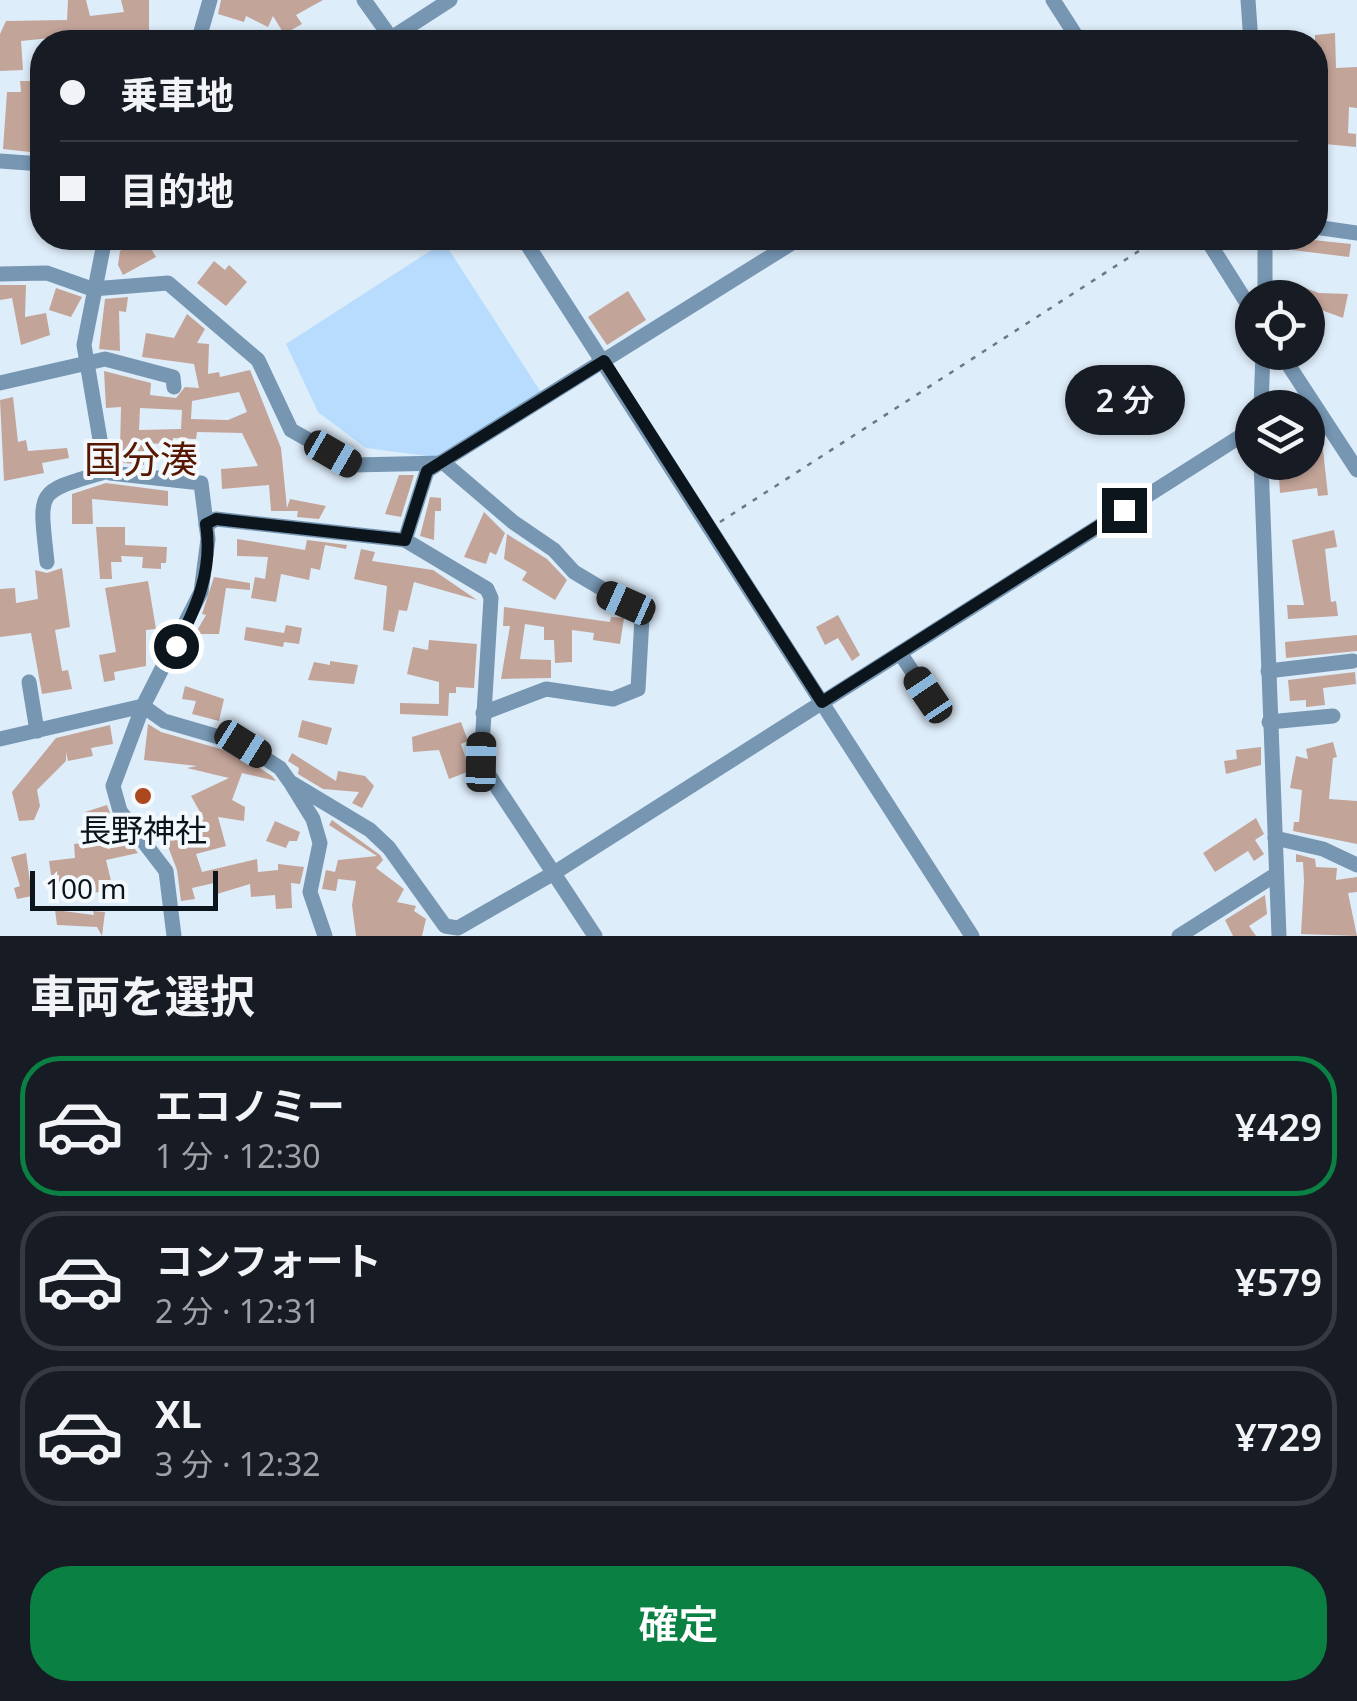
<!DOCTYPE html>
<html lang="ja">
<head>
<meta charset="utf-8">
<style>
	:root { --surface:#171b24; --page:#20242c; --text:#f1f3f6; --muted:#9ea1a6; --line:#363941; --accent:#0b8043 }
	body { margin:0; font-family:"Noto Sans","Noto Sans JP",sans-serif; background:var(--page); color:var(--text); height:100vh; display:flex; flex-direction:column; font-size:38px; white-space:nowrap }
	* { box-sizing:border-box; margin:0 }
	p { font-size:32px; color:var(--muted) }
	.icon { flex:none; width:55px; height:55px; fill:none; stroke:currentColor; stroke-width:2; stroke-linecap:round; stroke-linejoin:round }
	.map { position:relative; height:936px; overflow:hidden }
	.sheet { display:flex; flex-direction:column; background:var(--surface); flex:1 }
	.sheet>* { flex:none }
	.hud { position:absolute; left:30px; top:30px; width:1298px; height:220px; border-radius:40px; box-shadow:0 2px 8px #0004; display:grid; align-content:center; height:220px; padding:0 30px; background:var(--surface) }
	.fabs { position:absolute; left:1235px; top:280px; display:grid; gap:20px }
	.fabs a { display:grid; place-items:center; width:90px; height:90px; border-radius:50%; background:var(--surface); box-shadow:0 2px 8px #0004; font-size:50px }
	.scale { position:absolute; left:30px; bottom:25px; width:188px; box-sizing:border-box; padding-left:10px; border:5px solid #0c151c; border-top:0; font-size:28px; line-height:35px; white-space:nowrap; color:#0c151c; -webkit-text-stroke:8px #f4f9fd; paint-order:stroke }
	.end { position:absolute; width:45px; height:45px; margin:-22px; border:12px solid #0c151c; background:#fff; box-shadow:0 0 0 5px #fff }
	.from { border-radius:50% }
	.bubble { position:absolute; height:70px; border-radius:35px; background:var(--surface); box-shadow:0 2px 8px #0004; font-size:32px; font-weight:600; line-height:70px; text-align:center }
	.car { position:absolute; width:30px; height:60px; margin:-30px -15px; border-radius:12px; box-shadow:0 0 8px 2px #0007; background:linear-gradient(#222 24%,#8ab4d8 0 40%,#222 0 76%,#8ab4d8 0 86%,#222 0) }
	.hud b { display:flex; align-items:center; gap:35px; height:95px; font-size:38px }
	.hud b+b { border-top:2px solid var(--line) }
	.hud i { width:25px; height:25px; background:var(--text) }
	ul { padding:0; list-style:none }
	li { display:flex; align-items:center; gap:30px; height:140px; margin:0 20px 15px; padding:0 10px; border:5px solid var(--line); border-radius:40px }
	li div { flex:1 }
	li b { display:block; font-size:38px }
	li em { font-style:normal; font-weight:600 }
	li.active { border-color:var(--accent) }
	li>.icon { width:90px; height:90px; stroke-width:1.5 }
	h2 { padding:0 30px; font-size:45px; line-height:120px }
	.primary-button { display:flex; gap:20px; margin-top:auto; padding:20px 30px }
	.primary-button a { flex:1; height:115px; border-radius:40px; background:var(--accent); color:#fff; font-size:40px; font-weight:600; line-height:115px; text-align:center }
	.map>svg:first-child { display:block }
	.green { fill:#b7dcfe }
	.building { fill:#c3a499; fill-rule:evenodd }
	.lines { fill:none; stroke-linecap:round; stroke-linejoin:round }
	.path { stroke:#6d7882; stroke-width:2.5; stroke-dasharray:5 8; stroke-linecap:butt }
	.minor { stroke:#7696b2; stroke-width:15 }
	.route { stroke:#0c151c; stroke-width:12 }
	.poi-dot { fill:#ad471e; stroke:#f4f9fd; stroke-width:4 }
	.labels { text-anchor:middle; stroke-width:8; stroke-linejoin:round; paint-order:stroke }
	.poi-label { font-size:32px; fill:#0c151c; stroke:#f4f9fd }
	.quarter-label { font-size:38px; fill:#581800; stroke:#f4f9fd }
</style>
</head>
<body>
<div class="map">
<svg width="1357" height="936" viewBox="0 0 1357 936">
	<rect width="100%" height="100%" fill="#deedfa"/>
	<polygon class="green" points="444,242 542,394 442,458 366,448 318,412 286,344"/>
	<g class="building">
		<polygon points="68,0 86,0 90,16 124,12 121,0 149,0 149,37 92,38 93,42 71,42 70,36 21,41 23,70 0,71 0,34 6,21 67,20"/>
		<polygon points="221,0 323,0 296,15 302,24 284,34 273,16 268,27 246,16 244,22 218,14"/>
		<polygon points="1335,33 1336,68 1357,67 1357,108 1349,107 1348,133 1356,134 1356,147 1315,143 1315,35"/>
		<polygon points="20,81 33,81 30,152 3,149 7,92 21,92"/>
		<polygon points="140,238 145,238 156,257 123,275 118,265 120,251"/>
		<polygon points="1294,238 1351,244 1349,257 1292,250"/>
		<polygon points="214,261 225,270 229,265 247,282 226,306 197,283"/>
		<polygon points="0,285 26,285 25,317 46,313 50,335 21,345 12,298 0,300"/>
		<polygon points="1300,286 1319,293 1348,294 1343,318 1308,305 1308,298 1297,298"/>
		<polygon points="56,288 82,297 71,317 49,310"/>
		<polygon points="628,291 646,320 607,345 588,317"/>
		<polygon points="128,297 126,312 119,311 120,351 99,349 105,299"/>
		<path d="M187 314 205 329 197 343 209 344 208 374 219 372 220 377 250 370 281 448 287 508 290 499 326 506 319 519 297 517 298 511H271L269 485 222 489 221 469 258 466 242 433 197 432 196 439 173 438V443L144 444V465L115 462 113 448H120L121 407 106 408 104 371 151 383 150 395 176 398 185 387 199 388 194 364 142 357 146 333 174 338ZM239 392 247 412 228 420 191 419 192 401ZM140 408 182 410 181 429 139 430Z"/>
		<polygon points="13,397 18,442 26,440 28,451 67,448 69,458 42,463 44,473 4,481 0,400"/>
		<polygon points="1322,441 1328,495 1318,496 1317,488 1280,493 1279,477 1287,476 1285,462 1308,462 1308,443"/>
		<polygon points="399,475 414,475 401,517 385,514"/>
		<polygon points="106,483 168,491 168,506 92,499 93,524 72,524 72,494"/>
		<polygon points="430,497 441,498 441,511 435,511 434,540 420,536"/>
		<polygon points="484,512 505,533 496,555 490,552 486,564 464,557"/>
		<polygon points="96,527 125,527 125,545 167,547 166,563 161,563 161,569 142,568 143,557 121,556 122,562 111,562 112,579 100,579"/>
		<polygon points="1334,530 1337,547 1325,549 1331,602 1336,601 1338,616 1288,619 1287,605 1304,605 1292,540"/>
		<polygon points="507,534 547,559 567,580 555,600 522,580 527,572 504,559"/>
		<polygon points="237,539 305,550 307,540 347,545 346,549 325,545 320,570 311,568 309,580 281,574 276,602 251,598 255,577 265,579 268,557 237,556"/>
		<polygon points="361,549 375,552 372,561 433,570 477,600 414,582 407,611 399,610 394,632 383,630 387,586 354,579"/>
		<polygon points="62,568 70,627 55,630 62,671 68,670 72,689 42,694 31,633 0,637 0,589 15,588 16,603 38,599 35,570 47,573"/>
		<polygon points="214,577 250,583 250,590 226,588 219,634 195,634 206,615 202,614"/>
		<polygon points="148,581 156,629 146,630 146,666 114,672 115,680 104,682 99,655 116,652 105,588"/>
		<polygon points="504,607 610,622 611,617 624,618 620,644 593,640 594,633 572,630 572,662 555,663 554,640 544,640 544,627 525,624 520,659 551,660 551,678 501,679 510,626 503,626"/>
		<polygon points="838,615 860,655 852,661 838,638 825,645 816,627"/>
		<polygon points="286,625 302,628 299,644 284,642 283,647 244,640 246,627 284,633"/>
		<polygon points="1357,635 1357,651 1286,658 1285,642"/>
		<polygon points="429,640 477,644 474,688 456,687 456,693 449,693 448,716 400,714 400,703 439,704 439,682 407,674 413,647 428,650"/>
		<polygon points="330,661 358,665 354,684 308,680 314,662 330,665"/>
		<polygon points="1355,672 1356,684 1323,688 1325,705 1306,707 1306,700 1290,701 1288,680"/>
		<polygon points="185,686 224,699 219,721 192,714 196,701 182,699"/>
		<polygon points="302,720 332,728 327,745 298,737"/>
		<polygon points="461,722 468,741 461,744 470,771 449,779 439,750 413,752 412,737"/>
		<polygon points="148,724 161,732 238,754 272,776 276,781 242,773 232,800 245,807 244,821 218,817 226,846 196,854 202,872 257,859 258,872 278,870 278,864 304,867 300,884 291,883 292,908 276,909 275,895 251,897 250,884 217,894 214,883 192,888 195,899 181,901 177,870 164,836 193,828 191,822 204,819 191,796 229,778 187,768 197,766 144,760"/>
		<polygon points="110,725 113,744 91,748 93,756 68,761 66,752 66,761 37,790 40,806 34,820 19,821 12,792 56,738"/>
		<polygon points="1333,742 1337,757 1333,758 1329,799 1357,801 1357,844 1293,831 1294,822 1299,822 1302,790 1290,788 1296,756 1308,759 1306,749"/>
		<polygon points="1261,747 1261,765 1226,774 1224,761 1237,759 1236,750"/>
		<polygon points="292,753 336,781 338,771 365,776 374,786 362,808 352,803 359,792 323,789 298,774 299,768 288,761"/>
		<polygon points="107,805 118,835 124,835 138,853 106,860 113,889 89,894 88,887 54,895 49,861 75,858 74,844 94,842 85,812"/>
		<polygon points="1256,818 1264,834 1255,840 1264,854 1254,861 1248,851 1215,872 1203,853"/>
		<polygon points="332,820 380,855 383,860 376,868 404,889 397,902 416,906 414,911 426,919 422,936 356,936 352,905 356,881 338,879 336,891 322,889 326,870 335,872 338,860 377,856 329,825"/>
		<polygon points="275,821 300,832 297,841 289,841 286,848 266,841"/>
		<polygon points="26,853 32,896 17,899 14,888 20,886 11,857"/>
		<polygon points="1296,854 1315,859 1316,867 1337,868 1336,880 1357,877 1357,892 1348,893 1357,936 1301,934 1304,881 1303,862 1296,862"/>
		<polygon points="1265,895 1267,914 1249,926 1256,936 1233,936 1225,920"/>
		<polygon points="55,910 94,915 93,911 105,912 102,936 97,927 57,925"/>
	</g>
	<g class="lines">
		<polyline class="path" points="720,522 1159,238"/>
		<g class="minor">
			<polyline points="364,0 394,42"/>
			<polyline points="1053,0 1080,42"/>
			<polyline points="1248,0 1251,42"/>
			<polyline points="198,42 210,0"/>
			<polyline points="385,42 450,0"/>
			<polyline points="0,161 42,164"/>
			<polyline points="1315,227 1357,233"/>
			<polyline points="105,238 84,345 105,469 110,473 201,483 208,539 201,592 143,706 113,786 120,811 166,871 174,936"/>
			<polyline points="523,238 972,936"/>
			<polyline points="1206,238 1252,311"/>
			<polyline points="0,274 47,273 92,289 168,283 258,360 291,430 353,465 444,463 513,522 554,550 574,572 626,603 642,618 638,689 613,699 546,689 483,713"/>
			<polyline points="1265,298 1265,238"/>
			<polyline points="1280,352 1357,470"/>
			<polyline points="0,383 105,359 173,377 174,387"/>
			<polyline points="1261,408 1263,352"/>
			<polyline points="1261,462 1279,936"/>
			<polyline points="206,525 216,519 405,540 487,589 491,598 481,763 595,936"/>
			<polyline points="405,540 427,471 800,238"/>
			<path d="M47 562C39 487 35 493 108 471"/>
			<polyline points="900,653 928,695"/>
			<polyline points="1268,671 1353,661"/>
			<polyline points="29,682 37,731"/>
			<polyline points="143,706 164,721 243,744 280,768 290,782 370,830 389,848 445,926 458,928 554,873 1252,429"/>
			<polyline points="1269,722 1333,716"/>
			<polyline points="0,739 143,706"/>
			<polyline points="292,785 313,819 320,843 310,892 325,936"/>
			<polyline points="1275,838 1323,849 1357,865"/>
			<polyline points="1179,936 1275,875"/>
		</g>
	</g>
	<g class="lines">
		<path class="route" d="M176 646C197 607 213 570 206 524L216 519 405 540 427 471 604 361 822 702 1124 510"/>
	</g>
	<circle class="poi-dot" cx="143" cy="796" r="10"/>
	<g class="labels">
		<g class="poi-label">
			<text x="143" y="842">長野神社</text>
		</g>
		<g class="quarter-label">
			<text x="141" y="473">国分湊</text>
		</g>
	</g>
</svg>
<div class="fabs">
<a><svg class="icon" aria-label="locate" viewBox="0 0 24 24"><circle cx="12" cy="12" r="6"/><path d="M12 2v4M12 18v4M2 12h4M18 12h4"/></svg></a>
<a><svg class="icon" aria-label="layers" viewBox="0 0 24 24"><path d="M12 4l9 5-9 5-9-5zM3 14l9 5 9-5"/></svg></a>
</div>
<div class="scale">100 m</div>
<i class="end from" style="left:176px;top:646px"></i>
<i class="end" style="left:1124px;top:510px"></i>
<div class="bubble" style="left:1065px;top:365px;width:120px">2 分</div>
<i class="car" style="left:333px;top:454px;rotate:120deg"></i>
<i class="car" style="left:626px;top:603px;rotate:294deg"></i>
<i class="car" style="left:928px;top:695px;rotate:326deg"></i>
<i class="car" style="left:243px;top:744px;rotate:122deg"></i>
<i class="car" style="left:481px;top:762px;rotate:1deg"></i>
<div class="hud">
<b><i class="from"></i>乗車地</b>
<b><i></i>目的地</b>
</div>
</div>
<section class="sheet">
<h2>車両を選択</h2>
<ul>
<li class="active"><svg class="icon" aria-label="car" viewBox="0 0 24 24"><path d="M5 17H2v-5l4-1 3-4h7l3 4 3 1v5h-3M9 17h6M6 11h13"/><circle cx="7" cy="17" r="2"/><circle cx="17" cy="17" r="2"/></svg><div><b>エコノミー</b><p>1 分 · 12:30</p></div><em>¥429</em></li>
<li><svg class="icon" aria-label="car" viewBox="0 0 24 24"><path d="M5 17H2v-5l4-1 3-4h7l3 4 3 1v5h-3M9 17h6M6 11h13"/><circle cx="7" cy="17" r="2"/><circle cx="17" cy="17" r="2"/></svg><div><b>コンフォート</b><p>2 分 · 12:31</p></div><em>¥579</em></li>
<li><svg class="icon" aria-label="car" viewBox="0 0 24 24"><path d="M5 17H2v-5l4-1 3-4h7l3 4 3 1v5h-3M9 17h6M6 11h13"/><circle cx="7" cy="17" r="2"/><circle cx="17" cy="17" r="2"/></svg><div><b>XL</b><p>3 分 · 12:32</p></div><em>¥729</em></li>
</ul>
<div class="primary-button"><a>確定</a></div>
</section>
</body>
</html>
